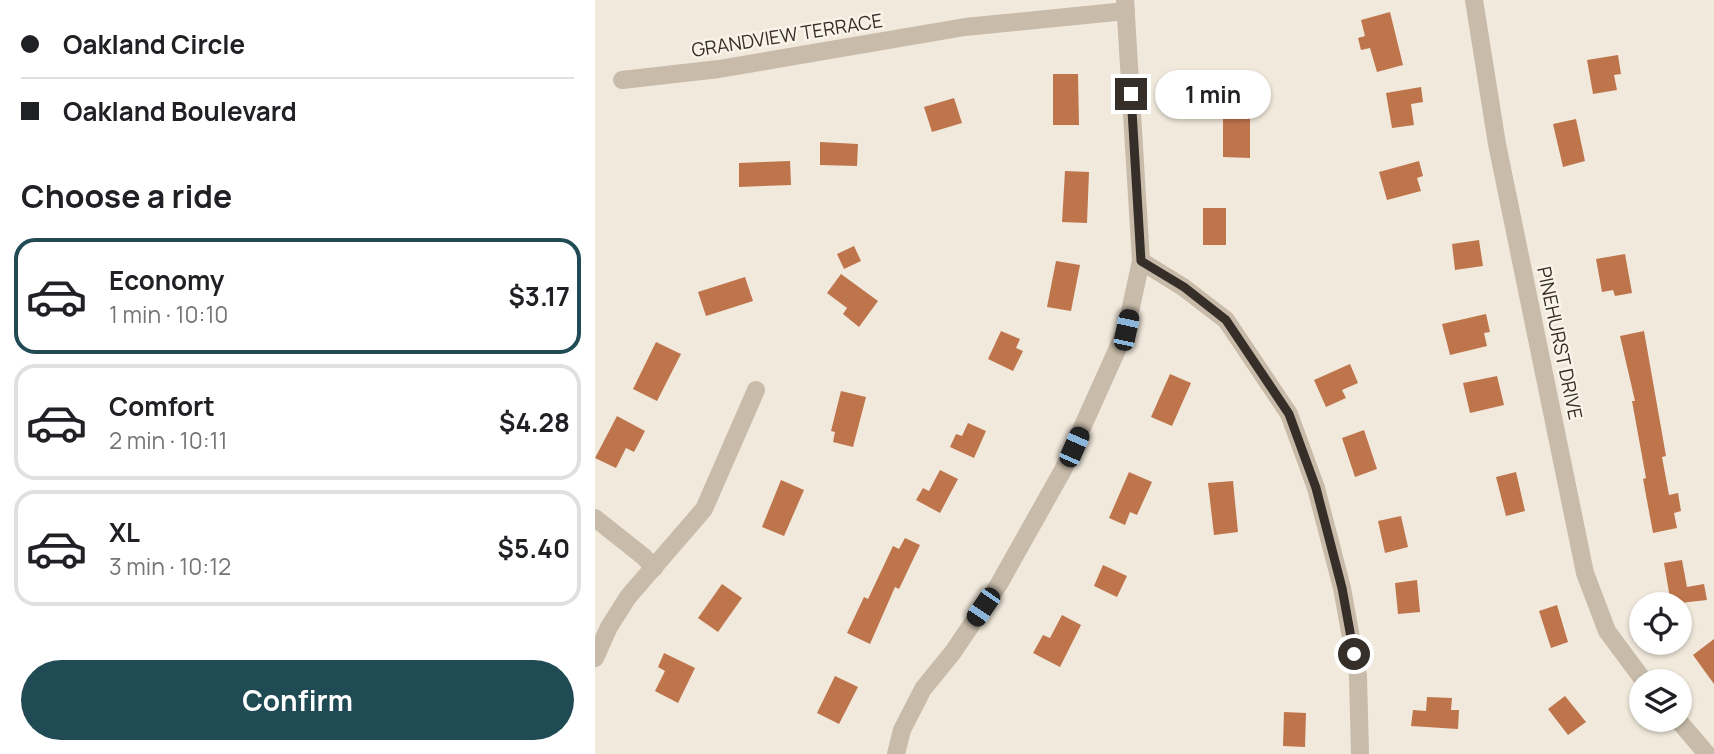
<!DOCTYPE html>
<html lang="en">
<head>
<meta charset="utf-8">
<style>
	:root { --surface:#fff; --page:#f6f6f6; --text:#202124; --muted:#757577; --line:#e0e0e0; --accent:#204b55 }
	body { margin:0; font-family:Manrope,sans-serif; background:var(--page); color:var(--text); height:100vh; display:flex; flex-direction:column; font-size:26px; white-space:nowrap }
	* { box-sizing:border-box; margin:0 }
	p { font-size:23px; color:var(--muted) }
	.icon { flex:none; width:38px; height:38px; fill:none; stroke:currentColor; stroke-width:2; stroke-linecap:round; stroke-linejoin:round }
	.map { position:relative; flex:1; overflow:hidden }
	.details { display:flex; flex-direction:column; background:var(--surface); width:595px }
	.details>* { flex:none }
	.hud { display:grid; align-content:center; height:154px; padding:0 21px; background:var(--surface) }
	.buttons { position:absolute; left:1034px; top:592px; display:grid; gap:14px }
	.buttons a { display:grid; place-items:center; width:63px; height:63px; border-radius:50%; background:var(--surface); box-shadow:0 2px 5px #0004; font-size:35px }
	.end { position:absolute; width:32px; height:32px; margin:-16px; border:9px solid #362e28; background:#fff; box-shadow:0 0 0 4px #fff }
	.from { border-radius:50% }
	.bubble { position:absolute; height:49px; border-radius:24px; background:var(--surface); box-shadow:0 2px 5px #0004; font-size:23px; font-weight:700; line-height:49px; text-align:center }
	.car { position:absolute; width:21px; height:42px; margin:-21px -10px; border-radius:9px; box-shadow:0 0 5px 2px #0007; background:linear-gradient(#222 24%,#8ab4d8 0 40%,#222 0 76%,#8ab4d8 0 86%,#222 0) }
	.hud b { display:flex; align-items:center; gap:24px; height:66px; font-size:26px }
	.hud b+b { border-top:2px solid var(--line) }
	.hud i { width:18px; height:18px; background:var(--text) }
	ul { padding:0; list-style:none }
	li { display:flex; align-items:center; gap:21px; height:116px; margin:0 14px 10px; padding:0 7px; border:4px solid var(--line); border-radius:21px }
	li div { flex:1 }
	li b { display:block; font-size:26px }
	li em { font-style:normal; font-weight:700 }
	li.selected { border-color:var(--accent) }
	li>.icon { width:63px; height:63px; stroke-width:1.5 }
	h2 { padding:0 21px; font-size:32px; line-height:84px }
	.cta { display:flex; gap:14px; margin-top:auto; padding:14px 21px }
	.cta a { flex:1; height:80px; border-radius:42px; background:var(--accent); color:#fff; font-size:28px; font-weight:700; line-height:80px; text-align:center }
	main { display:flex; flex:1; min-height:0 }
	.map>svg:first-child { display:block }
	.building { fill:#bf754c }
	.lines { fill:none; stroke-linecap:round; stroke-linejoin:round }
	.minor { stroke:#c8bba9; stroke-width:18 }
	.route { stroke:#362e28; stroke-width:9 }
	.labels { text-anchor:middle; stroke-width:5; stroke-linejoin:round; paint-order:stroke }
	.street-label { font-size:19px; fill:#362e28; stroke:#f9f3e8 }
</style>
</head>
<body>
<main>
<section class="details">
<div class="hud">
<b><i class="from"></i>Oakland Circle</b>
<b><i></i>Oakland Boulevard</b>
</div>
<h2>Choose a ride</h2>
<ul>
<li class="selected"><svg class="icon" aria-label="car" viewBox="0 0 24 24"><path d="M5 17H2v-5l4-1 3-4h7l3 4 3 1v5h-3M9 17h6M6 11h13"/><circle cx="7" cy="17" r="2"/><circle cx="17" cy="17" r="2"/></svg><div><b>Economy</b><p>1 min · 10:10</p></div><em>$3.17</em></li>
<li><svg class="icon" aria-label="car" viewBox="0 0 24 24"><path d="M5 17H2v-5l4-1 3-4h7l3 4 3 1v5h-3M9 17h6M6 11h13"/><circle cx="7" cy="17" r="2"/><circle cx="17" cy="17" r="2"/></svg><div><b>Comfort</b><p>2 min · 10:11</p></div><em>$4.28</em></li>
<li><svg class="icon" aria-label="car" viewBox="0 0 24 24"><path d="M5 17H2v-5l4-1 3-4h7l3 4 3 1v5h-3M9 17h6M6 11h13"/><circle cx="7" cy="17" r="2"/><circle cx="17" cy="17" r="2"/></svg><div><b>XL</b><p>3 min · 10:12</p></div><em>$5.40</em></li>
</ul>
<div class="cta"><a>Confirm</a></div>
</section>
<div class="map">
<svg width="1119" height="754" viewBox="0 0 1119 754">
	<rect width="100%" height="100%" fill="#f1e9dc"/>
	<g class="building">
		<polygon points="795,12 808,65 782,72 775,48 766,50 763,38 770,36 766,20"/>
		<polygon points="1023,55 1026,74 1019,75 1022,90 998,94 992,60"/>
		<polygon points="458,74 483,74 484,125 458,125"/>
		<polygon points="826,87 828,102 816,104 819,125 797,128 791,93"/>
		<polygon points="359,98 367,123 337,132 329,107"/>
		<polygon points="628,114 655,115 655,158 628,157"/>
		<polygon points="981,119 990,161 968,167 958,124"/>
		<polygon points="225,142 263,144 262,166 225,165"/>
		<polygon points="195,161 196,185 144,187 144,163"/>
		<polygon points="824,161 828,176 822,178 826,191 792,200 784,172"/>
		<polygon points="470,171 494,172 492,223 467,222"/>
		<rect x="608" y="208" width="23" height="37"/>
		<polygon points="884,240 888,266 860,270 857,244"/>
		<polygon points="259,246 266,261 249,269 242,254"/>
		<polygon points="1030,254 1037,293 1020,296 1018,290 1007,292 1001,259"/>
		<polygon points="461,261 485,265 476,311 452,307"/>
		<polygon points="246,274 283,301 264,327 248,314 252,308 232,293"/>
		<polygon points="150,277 158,301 111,316 103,292"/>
		<polygon points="891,314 895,332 889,333 892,346 855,355 847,324"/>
		<polygon points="406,331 425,339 421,348 428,351 418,371 393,359"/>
		<polygon points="1049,331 1071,456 1067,457 1074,495 1083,493 1086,511 1079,513 1082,528 1058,533 1048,479 1051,478 1037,401 1040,401 1025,336"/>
		<polygon points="61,342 86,354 62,401 38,389"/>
		<polygon points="755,364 763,383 747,390 751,398 731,407 719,380"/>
		<polygon points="575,374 596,383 577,426 556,417"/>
		<polygon points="902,376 909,405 875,413 868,383"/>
		<polygon points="246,391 271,397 258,447 238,442 240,432 236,431"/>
		<polygon points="22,416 50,431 39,452 31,448 21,468 0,458"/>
		<polygon points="373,423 391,431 379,458 355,447 361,434 367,436"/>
		<polygon points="769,430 782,469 760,477 747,438"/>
		<polygon points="345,470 363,479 345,513 321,500 328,488 334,491"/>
		<polygon points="534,472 557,482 542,515 535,512 530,525 514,518"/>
		<polygon points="921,472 930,511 911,516 901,477"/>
		<polygon points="186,480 209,490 189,536 167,527"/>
		<polygon points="638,481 643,532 619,535 613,483"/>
		<polygon points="806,516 813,547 790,553 783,521"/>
		<polygon points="310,538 325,545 304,589 300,587 275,644 252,633 269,597 273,599 298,546 304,549"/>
		<polygon points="1087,560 1092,587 1109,584 1112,600 1076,604 1069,563"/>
		<polygon points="508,565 532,576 522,597 499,586"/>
		<polygon points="822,580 825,612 803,614 800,583"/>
		<polygon points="127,584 147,598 123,632 103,618"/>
		<polygon points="962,605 973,642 956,648 944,611"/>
		<polygon points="467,615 486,625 465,667 438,653 448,635 455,638"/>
		<polygon points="1119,639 1119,684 1098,655"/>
		<polygon points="69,653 100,668 83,703 60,691 70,671 63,667"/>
		<polygon points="240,676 263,687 244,724 222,713"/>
		<polygon points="970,696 991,722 973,735 953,709"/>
		<polygon points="832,697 857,698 856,710 864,710 863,729 816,726 818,710 831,711"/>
		<polygon points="689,712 711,713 710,747 688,746"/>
	</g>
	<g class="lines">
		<g class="minor">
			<polyline points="879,0 902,144 990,573 1012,631 1049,681"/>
			<polyline points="27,80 124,69 370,27 531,11"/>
			<polyline points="546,261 588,287 631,320 694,414 721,488 747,588 763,676 765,754"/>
			<polyline points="0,518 49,557 59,568"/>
			<polyline points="0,658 14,627 33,597 109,509 161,390"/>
			<polyline points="1082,719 1112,754"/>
			<polyline points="301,754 307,730 328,689 358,652 404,584 468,470 531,330 546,261 530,0"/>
		</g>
	</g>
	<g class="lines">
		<polyline class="route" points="536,94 546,261 589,287 631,320 694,414 721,488 747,588 759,654"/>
	</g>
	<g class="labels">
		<g class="street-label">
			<text transform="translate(192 35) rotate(-9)" y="7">GRANDVIEW TERRACE</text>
			<text transform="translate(965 343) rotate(78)" y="7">PINEHURST DRIVE</text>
		</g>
	</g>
</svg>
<div class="buttons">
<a><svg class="icon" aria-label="locate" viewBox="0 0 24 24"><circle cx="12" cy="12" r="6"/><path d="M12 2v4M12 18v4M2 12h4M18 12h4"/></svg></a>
<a><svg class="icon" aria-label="layers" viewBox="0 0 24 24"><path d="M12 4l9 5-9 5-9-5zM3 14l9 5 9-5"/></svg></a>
</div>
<i class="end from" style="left:759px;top:654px"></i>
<i class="end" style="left:536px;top:94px"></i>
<div class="bubble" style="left:560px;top:70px;width:116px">1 min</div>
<i class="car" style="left:531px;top:330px;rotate:12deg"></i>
<i class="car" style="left:479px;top:447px;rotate:24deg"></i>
<i class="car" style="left:388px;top:607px;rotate:214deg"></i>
</div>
</main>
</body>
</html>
